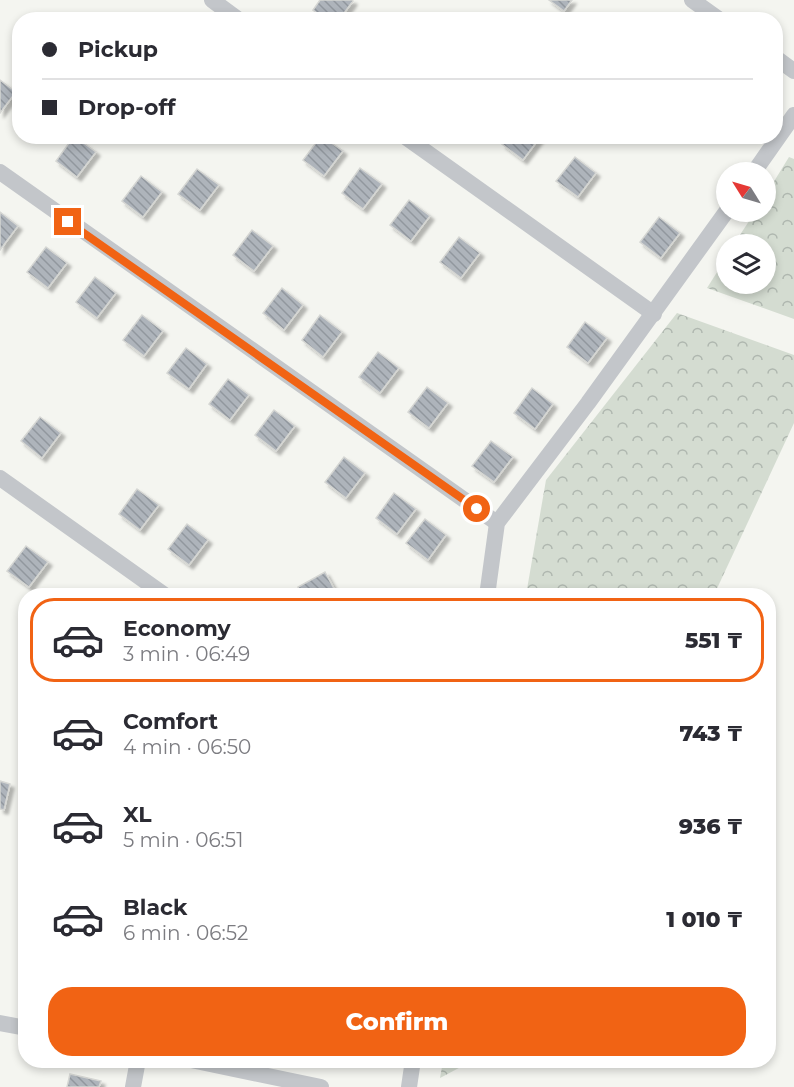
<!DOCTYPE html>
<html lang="en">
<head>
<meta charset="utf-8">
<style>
	:root { --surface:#fff; --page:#f2f2f3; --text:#2b2b33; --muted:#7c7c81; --line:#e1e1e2; --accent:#f16314 }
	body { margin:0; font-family:Montserrat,sans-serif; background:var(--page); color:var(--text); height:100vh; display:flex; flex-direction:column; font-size:22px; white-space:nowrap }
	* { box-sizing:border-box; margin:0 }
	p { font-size:20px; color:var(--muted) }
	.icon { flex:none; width:33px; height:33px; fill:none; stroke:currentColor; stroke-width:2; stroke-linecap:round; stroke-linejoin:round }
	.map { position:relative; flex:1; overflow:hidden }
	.details { position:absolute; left:18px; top:588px; width:758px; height:480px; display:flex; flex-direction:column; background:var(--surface); border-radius:24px; box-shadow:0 3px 9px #0003 }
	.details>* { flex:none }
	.top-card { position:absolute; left:12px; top:12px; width:771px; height:132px; border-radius:24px; box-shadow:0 3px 9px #0003; display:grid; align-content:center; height:132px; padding:0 30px; background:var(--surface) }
	.needle { width:39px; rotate:307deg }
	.tools { position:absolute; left:716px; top:162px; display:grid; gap:12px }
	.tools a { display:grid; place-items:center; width:60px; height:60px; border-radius:50%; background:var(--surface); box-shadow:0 3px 9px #0003; font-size:30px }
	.end { position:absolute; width:27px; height:27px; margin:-14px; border:8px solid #f16314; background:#fff; box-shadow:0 0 0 3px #fff }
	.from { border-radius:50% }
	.top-card b { display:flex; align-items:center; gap:21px; height:57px; font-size:22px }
	.top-card b+b { border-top:2px solid var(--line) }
	.top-card i { width:15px; height:15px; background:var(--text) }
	ul { padding:10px 0 0; list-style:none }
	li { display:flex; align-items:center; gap:18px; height:84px; margin:0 12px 9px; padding:0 18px; border:3px solid transparent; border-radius:24px }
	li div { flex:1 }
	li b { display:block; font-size:22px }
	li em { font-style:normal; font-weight:800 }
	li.active { border-color:var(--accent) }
	li>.icon { width:54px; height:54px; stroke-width:1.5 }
	.action { display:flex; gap:12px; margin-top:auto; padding:12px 30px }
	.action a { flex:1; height:69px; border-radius:24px; background:var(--accent); color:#fff; font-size:24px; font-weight:800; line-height:69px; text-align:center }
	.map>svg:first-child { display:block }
	.forest { fill:url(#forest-crowns) }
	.building { fill:url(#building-back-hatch); stroke:#d5d6d3; stroke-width:1.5; filter:url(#shadow) }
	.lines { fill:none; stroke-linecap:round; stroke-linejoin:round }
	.street { stroke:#c3c6ca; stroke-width:16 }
	.route { stroke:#f16314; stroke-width:8 }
</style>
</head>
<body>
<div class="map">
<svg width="794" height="1087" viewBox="0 0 794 1087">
	<defs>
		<pattern id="forest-crowns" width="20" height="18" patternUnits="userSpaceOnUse" patternTransform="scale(1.5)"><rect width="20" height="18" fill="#d4dcd1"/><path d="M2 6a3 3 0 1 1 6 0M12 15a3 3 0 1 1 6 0" fill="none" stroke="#afb7af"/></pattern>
		<pattern id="building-back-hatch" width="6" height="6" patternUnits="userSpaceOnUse" patternTransform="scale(1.5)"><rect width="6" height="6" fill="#aeb4bb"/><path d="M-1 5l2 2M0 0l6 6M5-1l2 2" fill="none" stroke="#91979e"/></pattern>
		<filter id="shadow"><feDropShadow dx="4" dy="4" stdDeviation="1.5" flood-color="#0004"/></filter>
	</defs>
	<rect width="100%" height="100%" fill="#f4f5f0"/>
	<g class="forest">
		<polygon points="789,157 794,159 794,319 707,288 726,258 726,284 765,284 765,244 734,244 755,212 765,212 765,196"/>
		<polygon points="677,313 794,355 794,423 714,595 526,595 546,480"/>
		<polygon points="443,1061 443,1060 472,1061 440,1078"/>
	</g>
	<g class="building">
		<polygon points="320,0 352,0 353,1 339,20 326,20 313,10"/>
		<polygon points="549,0 572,0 564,11"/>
		<polygon points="0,80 16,92 0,113"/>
		<polygon points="74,136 96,152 77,177 56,161"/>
		<polygon points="321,136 343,151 324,176 303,160"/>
		<polygon points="508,136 541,136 523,160 502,144"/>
		<polygon points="575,157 596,173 578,197 556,181"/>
		<polygon points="360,168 382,184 363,209 342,193"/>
		<polygon points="197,169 219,185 200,210 178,194"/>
		<polygon points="141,176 162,192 143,217 122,201"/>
		<polygon points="409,200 430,216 411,241 390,225"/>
		<polygon points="0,212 18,226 0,250"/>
		<polygon points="659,217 680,233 661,258 640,242"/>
		<polygon points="252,230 273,246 254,271 233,255"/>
		<polygon points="459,237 480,253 461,278 440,262"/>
		<polygon points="46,247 67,263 48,288 27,272"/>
		<polygon points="95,277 116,293 97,318 76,302"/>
		<polygon points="282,288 303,305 284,330 263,313"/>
		<polygon points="142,315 163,331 144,356 123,340"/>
		<polygon points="320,315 342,332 323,357 302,340"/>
		<polygon points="585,322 607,338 588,363 567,347"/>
		<polygon points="186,348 207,364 189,389 167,373"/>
		<polygon points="378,352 399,368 380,393 359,377"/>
		<polygon points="228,379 249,395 230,420 209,404"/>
		<polygon points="427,387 448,403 429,428 408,412"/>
		<polygon points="532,388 553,404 535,429 514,413"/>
		<polygon points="274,410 295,426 276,451 255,435"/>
		<polygon points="40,417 61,433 42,458 21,441"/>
		<polygon points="491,441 513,457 494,482 472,466"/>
		<polygon points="344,457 365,473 346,498 325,482"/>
		<polygon points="137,489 159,505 140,530 119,514"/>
		<polygon points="394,493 416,509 397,534 376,518"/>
		<polygon points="425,519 446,535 428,560 406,543"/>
		<polygon points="187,524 208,540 189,565 168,549"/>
		<polygon points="26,546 48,562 29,587 7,571"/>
		<polygon points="325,572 338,596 302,596 298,587"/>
		<polygon points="0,781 10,784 4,810 0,809"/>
		<polygon points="70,1074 101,1081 99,1087 67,1087"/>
	</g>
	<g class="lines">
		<g class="street">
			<polyline points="212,0 239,20"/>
			<polyline points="692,0 720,20"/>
			<polyline points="776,58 794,71"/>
			<polyline points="404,136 654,314"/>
			<polyline points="0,172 497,523"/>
			<polyline points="754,172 794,115"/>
			<polyline points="0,478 166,596"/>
			<polyline points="487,596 497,523 588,403 726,212"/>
			<polyline points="0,1023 26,1028"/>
			<polyline points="191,1060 321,1087"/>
			<polyline points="133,1087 138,1060"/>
			<polyline points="409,1087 413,1060"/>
		</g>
	</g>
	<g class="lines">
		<polyline class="route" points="68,222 477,509"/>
	</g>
</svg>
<div class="tools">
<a><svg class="needle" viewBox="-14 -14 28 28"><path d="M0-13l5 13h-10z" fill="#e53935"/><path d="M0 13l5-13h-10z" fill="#7c7c81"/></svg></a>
<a><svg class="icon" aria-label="layers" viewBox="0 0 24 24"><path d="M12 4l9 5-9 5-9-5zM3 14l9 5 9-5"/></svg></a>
</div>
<i class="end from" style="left:477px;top:509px"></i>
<i class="end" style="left:68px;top:222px"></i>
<div class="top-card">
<b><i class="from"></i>Pickup</b>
<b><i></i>Drop-off</b>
</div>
<section class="details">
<ul>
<li class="active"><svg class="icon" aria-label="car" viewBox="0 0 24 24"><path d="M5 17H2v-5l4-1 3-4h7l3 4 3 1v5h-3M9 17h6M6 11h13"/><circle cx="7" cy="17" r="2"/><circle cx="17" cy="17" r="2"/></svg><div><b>Economy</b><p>3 min · 06:49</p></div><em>551 ₸</em></li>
<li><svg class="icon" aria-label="car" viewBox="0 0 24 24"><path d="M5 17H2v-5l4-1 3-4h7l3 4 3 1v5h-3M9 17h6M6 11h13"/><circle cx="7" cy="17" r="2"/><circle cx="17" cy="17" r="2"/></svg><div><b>Comfort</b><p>4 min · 06:50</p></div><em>743 ₸</em></li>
<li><svg class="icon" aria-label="car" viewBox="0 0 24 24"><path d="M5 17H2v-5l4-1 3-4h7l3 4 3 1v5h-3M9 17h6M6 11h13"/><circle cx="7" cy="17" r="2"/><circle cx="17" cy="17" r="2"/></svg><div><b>XL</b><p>5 min · 06:51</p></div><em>936 ₸</em></li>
<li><svg class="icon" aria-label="car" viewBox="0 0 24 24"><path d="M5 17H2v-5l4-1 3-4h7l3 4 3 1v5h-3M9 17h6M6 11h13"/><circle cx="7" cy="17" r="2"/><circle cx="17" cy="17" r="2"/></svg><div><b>Black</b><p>6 min · 06:52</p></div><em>1 010 ₸</em></li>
</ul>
<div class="action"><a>Confirm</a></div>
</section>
</div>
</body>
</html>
